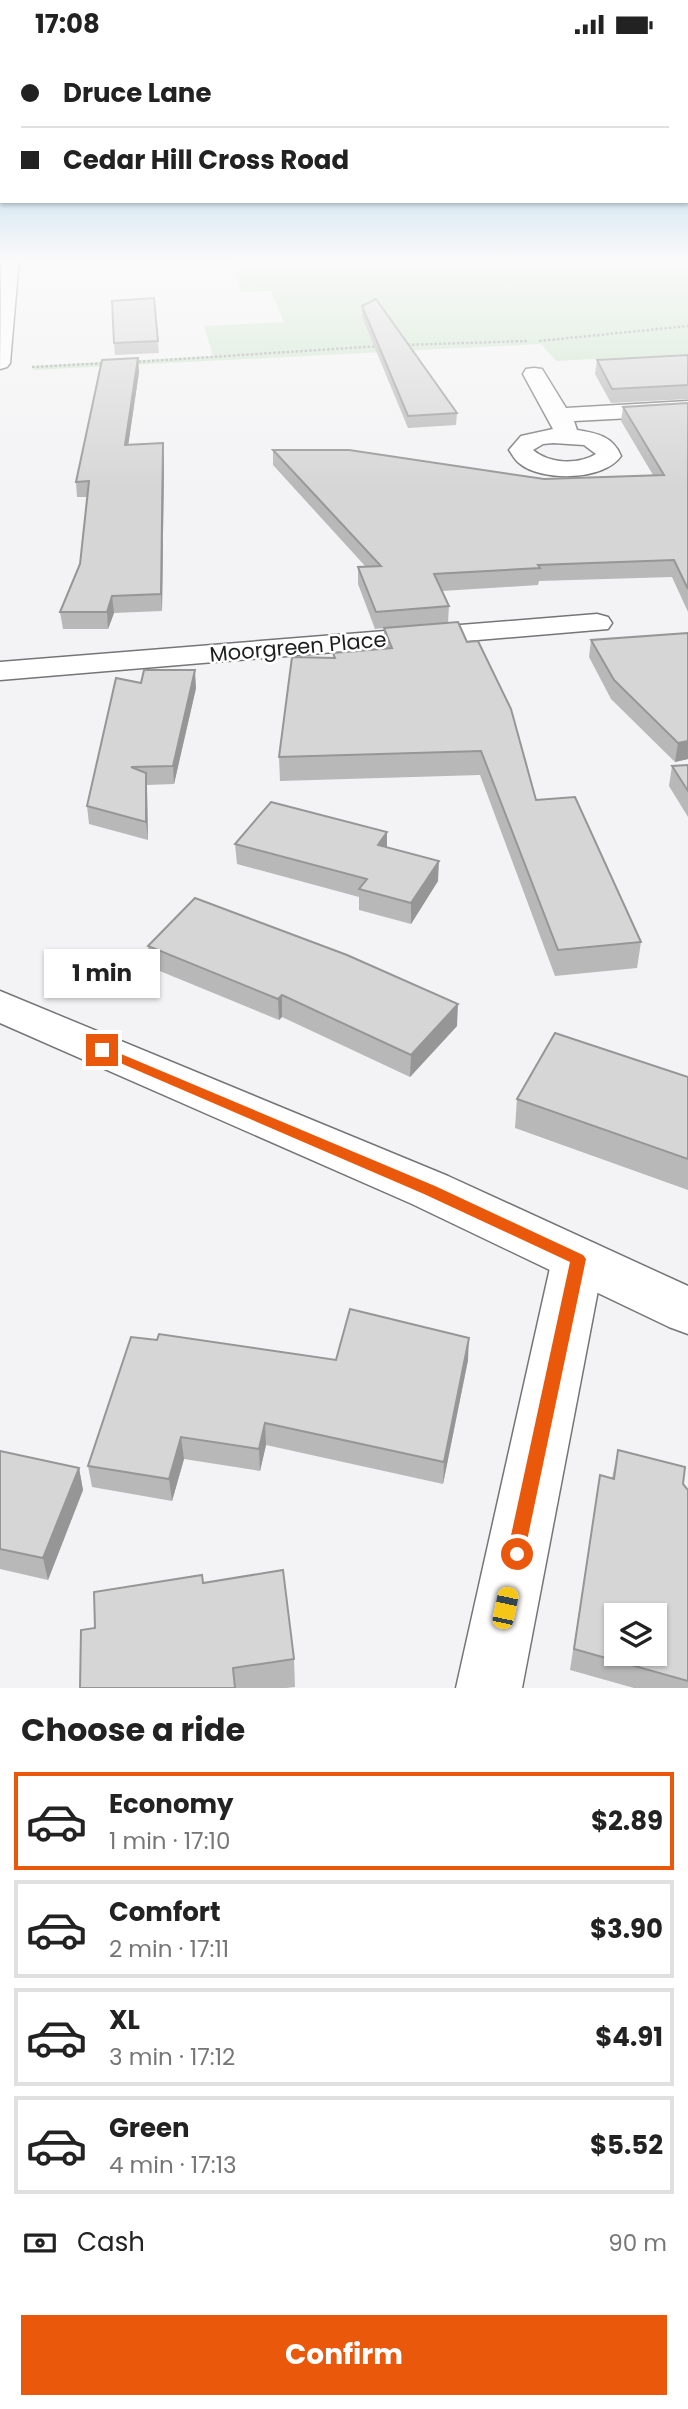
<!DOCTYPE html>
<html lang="en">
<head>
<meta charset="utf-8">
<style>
	:root { --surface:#fff; --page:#f2f2f2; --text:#222; --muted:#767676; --line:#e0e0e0; --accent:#ea580c }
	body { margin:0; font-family:Poppins,sans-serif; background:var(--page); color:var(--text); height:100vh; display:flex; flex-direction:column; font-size:26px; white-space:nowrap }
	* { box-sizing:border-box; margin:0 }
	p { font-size:23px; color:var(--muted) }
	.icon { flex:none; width:38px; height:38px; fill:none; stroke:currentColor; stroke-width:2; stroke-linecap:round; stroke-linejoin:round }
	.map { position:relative; height:1639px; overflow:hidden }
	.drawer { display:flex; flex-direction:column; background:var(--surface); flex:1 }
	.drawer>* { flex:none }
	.banner { position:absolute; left:0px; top:0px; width:690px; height:154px; box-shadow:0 2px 5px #0004; display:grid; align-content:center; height:154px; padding:0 21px; background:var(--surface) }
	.fabs { position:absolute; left:604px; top:1554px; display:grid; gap:14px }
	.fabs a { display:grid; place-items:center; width:63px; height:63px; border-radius:0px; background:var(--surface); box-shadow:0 2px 5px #0004; font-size:35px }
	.end { position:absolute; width:32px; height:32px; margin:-16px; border:9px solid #ea580c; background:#fff; box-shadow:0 0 0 4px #fff }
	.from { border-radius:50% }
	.bubble { position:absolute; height:49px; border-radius:0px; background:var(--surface); box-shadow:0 2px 5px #0004; font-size:23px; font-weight:700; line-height:49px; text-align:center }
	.car { position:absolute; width:21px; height:42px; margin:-21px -10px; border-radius:9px; box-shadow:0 0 5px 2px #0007; background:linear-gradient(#f5c518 24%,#345 0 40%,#f5c518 0 76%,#345 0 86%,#f5c518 0) }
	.banner b { display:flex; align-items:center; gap:24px; height:66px; font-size:26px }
	.banner b+b { border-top:2px solid var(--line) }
	.banner i { width:18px; height:18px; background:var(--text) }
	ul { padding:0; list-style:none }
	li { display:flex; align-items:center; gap:21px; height:98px; margin:0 14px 10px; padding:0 7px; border:4px solid var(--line); border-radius:0px }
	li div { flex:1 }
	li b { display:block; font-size:26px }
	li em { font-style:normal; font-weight:700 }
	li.active { border-color:var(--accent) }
	li>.icon { width:63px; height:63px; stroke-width:1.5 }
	h2 { padding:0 21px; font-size:32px; line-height:84px }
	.pay { display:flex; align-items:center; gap:18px; height:77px; padding:0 21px; font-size:26px }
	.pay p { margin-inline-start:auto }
	.primary-button { display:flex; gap:14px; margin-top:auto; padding:14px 21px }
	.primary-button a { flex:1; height:80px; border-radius:0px; background:var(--accent); color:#fff; font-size:28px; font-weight:700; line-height:80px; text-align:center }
	.status { display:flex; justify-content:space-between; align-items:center; height:49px; padding:0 35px; background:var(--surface); direction:ltr }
	.status svg { height:19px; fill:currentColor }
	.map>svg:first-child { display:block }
	.green { fill:#cce5cb }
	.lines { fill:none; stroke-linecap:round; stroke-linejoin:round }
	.minor-casing { stroke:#747576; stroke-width:3 }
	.tertiary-casing { stroke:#747576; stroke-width:3 }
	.secondary-casing { stroke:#747576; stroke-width:3 }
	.path { stroke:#9e9fa0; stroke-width:2.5; stroke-dasharray:2.5 2; stroke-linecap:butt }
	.minor { fill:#fff; fill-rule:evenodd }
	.tertiary { fill:#fff; fill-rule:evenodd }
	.secondary { fill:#fff; fill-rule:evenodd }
	.wall { fill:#b8b8b9 }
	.shaded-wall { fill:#969696 }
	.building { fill:#d6d6d7; stroke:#969696; stroke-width:2; fill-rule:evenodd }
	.route { fill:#ea580c }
	.labels { text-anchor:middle; stroke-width:5; stroke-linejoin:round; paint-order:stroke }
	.street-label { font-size:21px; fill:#1d1e1e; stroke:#fff }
</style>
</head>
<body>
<div class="status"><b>17:08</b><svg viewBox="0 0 49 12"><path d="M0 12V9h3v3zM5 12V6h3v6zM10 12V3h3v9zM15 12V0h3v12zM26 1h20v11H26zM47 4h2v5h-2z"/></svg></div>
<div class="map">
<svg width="688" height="1639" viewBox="0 0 688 1639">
	<rect width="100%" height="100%" fill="#f3f3f5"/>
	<polygon class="green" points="229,210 688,210 688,305 556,312 541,295 34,321 34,317 213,307 204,277 284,273 271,242 241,243"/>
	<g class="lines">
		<defs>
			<g id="minor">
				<path d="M534 319 542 320 566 359 688 352V366L574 372 577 381C596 384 613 387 621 407 604 432 541 433 519 414 515 411 512 405 509 401L521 387 553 380 523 325 526 320ZM553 394 584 396 596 405C578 416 549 415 533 401L543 395Z"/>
				<polygon points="597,565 608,568 612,574 608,580 0,631 0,613"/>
				<polygon points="578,1189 596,1195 604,1210 522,1639 456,1639 552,1210 560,1195"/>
			</g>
			<polygon id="tertiary" points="1,210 19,210 10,314 7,318 0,320"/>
			<polygon id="secondary" points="0,942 448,1127 688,1237 688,1285 669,1278 412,1155 0,974"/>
		</defs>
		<use href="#minor" class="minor-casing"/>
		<use href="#tertiary" class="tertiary-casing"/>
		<use href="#secondary" class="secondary-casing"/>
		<g class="path">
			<polyline points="539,292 688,277"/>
			<polyline points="403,296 527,292"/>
			<polyline points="134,313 380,297"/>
			<polyline points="32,318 107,314"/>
		</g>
		<use href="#minor" class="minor"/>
		<use href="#tertiary" class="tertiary"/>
		<use href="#secondary" class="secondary"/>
	</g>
	<g class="wall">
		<polygon points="154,249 159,304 115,306 114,294"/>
		<polygon points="362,257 457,364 456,376 408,379 362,268"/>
		<polygon points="688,306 688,350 611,354 595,325 597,311"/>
		<polygon points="138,309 139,323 128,396 164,409 162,562 114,564 108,580 63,580 60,563 80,515 87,448 77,448 76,433"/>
		<polygon points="688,354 688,563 672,528 539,532 538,536 442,542 449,557 448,574 536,751 641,893 637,919 555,927 480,726 280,732 279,708 333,609 333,604 384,600 384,579 375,580 358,535 358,518 366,518 273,416 273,401 544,430 653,426 621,372 623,358"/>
		<polygon points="688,584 688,710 675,713 611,650 589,608 591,591"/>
		<polygon points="141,634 196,639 174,735 147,736 148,791 89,775 87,757"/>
		<polygon points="688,716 688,768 669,737 672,717"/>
		<polygon points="235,795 387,799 438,832 411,875 359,861 359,848 237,815"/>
		<polygon points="148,897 457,977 410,1028 282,968 279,971 150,918"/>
		<polygon points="688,1028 688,1141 515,1079 517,1050"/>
		<polygon points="157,1291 336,1311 468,1311 443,1435 266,1396 260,1422 184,1410 172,1452 92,1438 88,1417"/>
		<polygon points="618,1401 683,1435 688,1441 688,1639 634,1639 570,1621 600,1426 612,1429"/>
		<polygon points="0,1402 79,1419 83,1441 48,1531 0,1520"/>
		<polygon points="203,1534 294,1610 295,1638 286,1639 80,1639 95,1579"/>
	</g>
	<g class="shaded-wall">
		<polygon points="138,309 139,323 126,411 125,396"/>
		<polygon points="163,394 164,409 162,562 161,545"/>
		<polygon points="112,547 114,564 108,580 107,563"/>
		<polygon points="195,621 196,639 174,735 173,717"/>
		<polygon points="688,692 688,710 675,713 678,694"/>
		<polygon points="146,724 147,742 148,791 146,773"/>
		<polygon points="387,783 387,803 378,796"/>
		<polygon points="439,812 438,832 411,875 411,854"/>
		<polygon points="282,946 282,968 279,971 278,950"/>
		<polygon points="458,955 457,977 410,1028 411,1006"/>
		<polygon points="469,1289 468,1311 443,1435 444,1413"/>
		<polygon points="265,1374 266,1396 260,1422 259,1400"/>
		<polygon points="181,1388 184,1410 172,1452 169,1430"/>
		<polygon points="79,1419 83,1441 48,1531 43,1509"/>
	</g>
	<g class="building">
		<polygon points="154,249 158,292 114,294 112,252"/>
		<polygon points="376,250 457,364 408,367 362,257"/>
		<polygon points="688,306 688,336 612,340 597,311"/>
		<polygon points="138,309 125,396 163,394 161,545 112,547 107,563 60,563 80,515 89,432 76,433 102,311"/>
		<polygon points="688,354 688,540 674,511 538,516 540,519 434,525 449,557 376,563 358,518 381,517 273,401 349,401 544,430 664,426 623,358"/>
		<polygon points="458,573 467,593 478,592 511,660 536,751 575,748 641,893 558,901 481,702 279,708 292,608 335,609 333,604 392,599 384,579"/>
		<polygon points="688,584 688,692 678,694 614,631 591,591"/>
		<polygon points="144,621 195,621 173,717 131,718 146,724 146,773 87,757 116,629 141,634"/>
		<polygon points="688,716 688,742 672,717"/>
		<polygon points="271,753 387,783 378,796 439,812 411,854 359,840 367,830 235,795"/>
		<polygon points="195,849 347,906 458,955 411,1006 282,946 278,950 148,897"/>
		<polygon points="555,984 688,1028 688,1110 517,1050"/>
		<polygon points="350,1260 469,1289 444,1413 265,1374 259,1400 181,1388 169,1430 88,1417 131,1288 157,1291 159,1285 336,1311"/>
		<path d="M618 1401 685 1418 683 1435 688 1441V1632L574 1600 600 1426 614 1430ZM616 1566H654V1605H616Z"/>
		<polygon points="0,1402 79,1419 43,1509 0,1500"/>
		<polygon points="283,1521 294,1610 233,1619 235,1639 80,1639 81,1581 95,1579 94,1543 202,1526 203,1534"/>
	</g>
	<linearGradient id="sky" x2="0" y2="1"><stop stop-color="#87bde1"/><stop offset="0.48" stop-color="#fafafa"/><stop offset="1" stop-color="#fafafa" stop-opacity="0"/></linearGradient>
	<rect width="688" height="439" fill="url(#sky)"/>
	<polygon class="route" points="102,997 435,1137 583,1206 586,1210 523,1511 517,1514 510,1511 507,1505 570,1213 424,1145 97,1004 95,1001"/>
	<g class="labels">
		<g class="street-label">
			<text transform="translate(298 598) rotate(-5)" y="7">Moorgreen Place</text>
		</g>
	</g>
</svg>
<div class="fabs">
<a><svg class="icon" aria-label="layers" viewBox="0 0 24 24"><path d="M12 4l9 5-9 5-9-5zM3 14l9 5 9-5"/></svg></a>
</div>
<i class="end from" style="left:517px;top:1505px"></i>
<i class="end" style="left:102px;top:1001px"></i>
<div class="bubble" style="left:44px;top:900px;width:116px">1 min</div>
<i class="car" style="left:505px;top:1559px;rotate:12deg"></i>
<div class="banner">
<b><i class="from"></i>Druce Lane</b>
<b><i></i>Cedar Hill Cross Road</b>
</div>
</div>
<section class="drawer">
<h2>Choose a ride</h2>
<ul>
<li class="active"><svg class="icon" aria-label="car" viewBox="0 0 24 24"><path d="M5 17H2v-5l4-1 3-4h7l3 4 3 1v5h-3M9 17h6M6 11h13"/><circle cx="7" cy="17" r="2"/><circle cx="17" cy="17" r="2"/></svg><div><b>Economy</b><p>1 min · 17:10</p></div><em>$2.89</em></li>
<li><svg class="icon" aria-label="car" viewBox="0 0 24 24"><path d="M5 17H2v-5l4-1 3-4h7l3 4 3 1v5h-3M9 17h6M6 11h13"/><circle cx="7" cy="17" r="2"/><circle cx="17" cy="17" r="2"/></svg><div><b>Comfort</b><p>2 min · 17:11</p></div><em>$3.90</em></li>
<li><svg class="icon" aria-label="car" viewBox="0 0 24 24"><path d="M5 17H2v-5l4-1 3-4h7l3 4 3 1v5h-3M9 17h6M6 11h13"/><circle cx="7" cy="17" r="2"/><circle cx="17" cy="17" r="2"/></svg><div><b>XL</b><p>3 min · 17:12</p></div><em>$4.91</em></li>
<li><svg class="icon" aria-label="car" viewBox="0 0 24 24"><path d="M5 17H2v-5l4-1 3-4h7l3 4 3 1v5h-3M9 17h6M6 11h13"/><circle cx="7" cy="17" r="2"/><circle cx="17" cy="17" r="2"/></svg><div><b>Green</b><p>4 min · 17:13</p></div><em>$5.52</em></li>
</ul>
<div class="pay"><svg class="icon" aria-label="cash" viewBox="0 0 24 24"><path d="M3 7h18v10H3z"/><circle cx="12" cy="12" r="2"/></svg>Cash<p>90 m</p></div>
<div class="primary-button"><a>Confirm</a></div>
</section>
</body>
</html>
